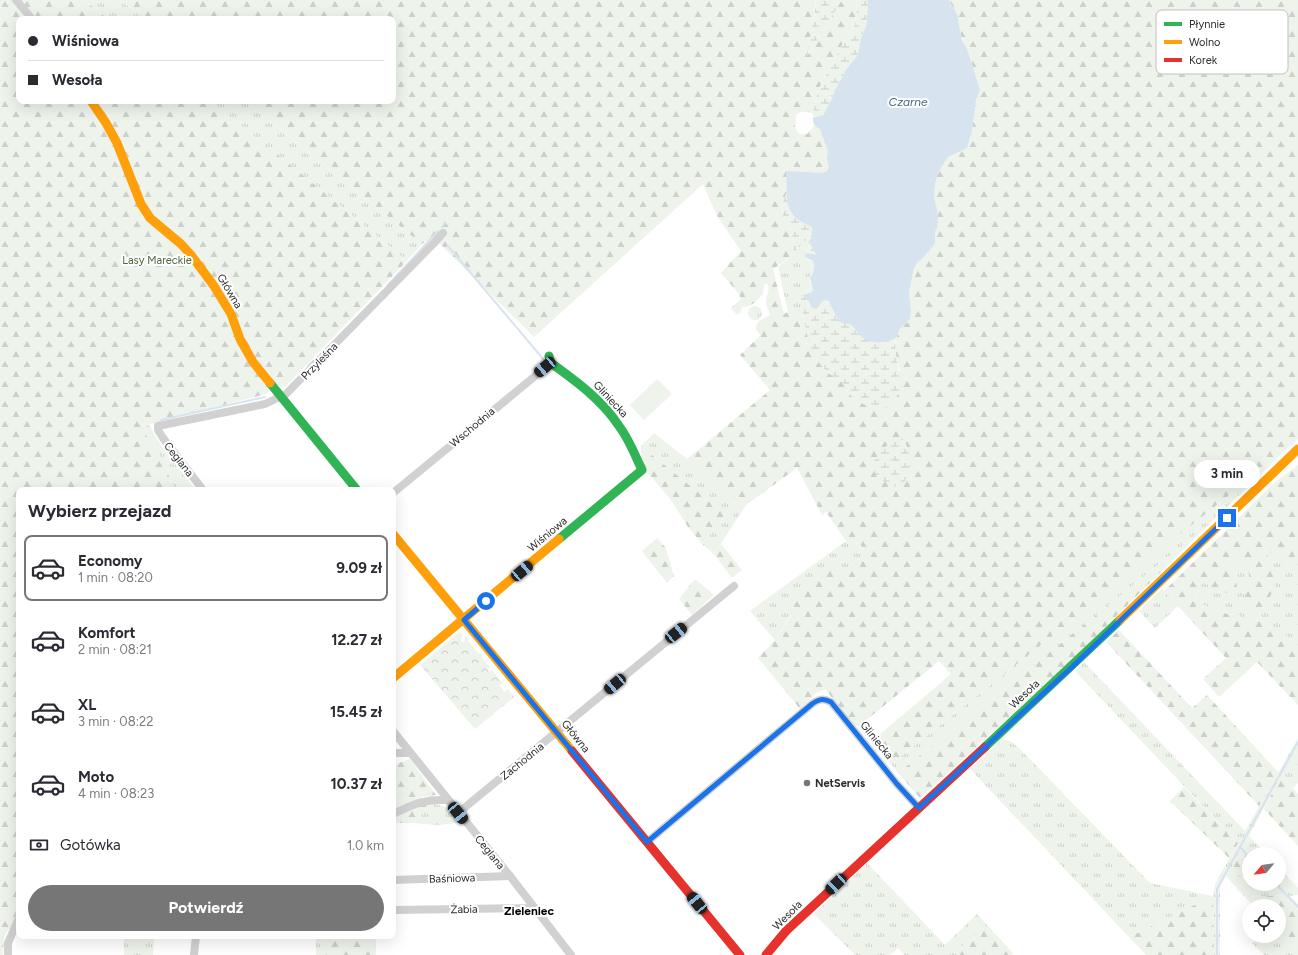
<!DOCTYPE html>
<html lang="pl">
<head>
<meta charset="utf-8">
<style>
	:root { --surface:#fff; --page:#f2f2f3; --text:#2b2b33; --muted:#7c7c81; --line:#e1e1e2; --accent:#767676 }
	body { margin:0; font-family:Figtree,sans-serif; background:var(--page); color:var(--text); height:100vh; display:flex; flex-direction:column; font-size:15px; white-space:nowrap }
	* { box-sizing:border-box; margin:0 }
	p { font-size:13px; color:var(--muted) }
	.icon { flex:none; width:22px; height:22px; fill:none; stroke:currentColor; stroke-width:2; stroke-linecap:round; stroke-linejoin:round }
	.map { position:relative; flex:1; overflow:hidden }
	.sheet { position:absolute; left:16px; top:487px; width:380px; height:452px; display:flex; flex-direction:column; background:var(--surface); border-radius:8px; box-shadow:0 4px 16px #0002 }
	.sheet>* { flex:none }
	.guide { position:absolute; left:16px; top:16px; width:380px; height:88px; border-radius:8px; box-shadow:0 4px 16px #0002; display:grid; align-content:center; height:88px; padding:0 12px; background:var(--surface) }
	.needle { width:26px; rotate:241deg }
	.buttons { position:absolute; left:1242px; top:847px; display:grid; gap:8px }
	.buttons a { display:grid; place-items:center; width:44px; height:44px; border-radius:50%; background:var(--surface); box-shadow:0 4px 16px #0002; font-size:20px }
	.end { position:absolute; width:18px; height:18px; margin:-9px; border:5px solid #1a73e8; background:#fff; box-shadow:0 0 0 2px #fff }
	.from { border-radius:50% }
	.bubble { position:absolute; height:28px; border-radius:14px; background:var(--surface); box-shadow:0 4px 16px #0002; font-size:13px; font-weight:700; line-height:28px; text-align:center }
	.car { position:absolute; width:12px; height:24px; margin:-12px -6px; border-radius:5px; box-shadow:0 0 3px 1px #0007; background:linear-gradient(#222 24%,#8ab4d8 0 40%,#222 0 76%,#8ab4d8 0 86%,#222 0) }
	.guide b { display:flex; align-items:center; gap:14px; height:38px; font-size:15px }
	.guide b+b { border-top:1px solid var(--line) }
	.guide i { width:10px; height:10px; background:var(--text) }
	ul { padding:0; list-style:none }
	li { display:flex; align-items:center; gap:12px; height:66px; margin:0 8px 6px; padding:0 4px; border:2px solid transparent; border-radius:8px }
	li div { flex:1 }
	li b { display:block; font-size:15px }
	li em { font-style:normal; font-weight:700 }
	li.active { border-color:var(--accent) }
	li>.icon { width:36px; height:36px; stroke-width:1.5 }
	h2 { padding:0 12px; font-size:18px; line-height:48px }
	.pay { display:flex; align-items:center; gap:10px; height:44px; padding:0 12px; font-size:15px }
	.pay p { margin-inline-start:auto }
	.primary-button { display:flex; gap:8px; margin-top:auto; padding:8px 12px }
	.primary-button a { flex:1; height:46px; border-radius:24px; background:var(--accent); color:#fff; font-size:16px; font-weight:700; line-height:46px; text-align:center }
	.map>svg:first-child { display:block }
	.grass { fill:url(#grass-tufts) }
	.forest { fill:url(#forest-firs) }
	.wetland { fill:url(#wetland-marsh) }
	.park { fill:url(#park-crowns) }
	.garden { fill:#eef3eb }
	.water { fill:#d7e4f0 }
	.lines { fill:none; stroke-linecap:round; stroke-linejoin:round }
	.stream { stroke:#d7e4f0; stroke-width:2 }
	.street { stroke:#d1d1d1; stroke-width:8 }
	.fast { stroke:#30b455; stroke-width:9 }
	.slow { stroke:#ff9f0a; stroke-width:9 }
	.jam { stroke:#e5322d; stroke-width:9 }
	.route { stroke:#1a73e8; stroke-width:5 }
	.poi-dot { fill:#767676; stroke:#fff; stroke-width:1.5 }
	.labels { text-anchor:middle; stroke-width:4; stroke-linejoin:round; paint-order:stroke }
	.park-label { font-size:11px; fill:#4c663b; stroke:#fff }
	.street-label { font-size:11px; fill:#2c2c2c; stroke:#fff }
	.poi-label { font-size:11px; font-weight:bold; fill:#2c2c2c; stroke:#fff; text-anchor:start }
	.water-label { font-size:12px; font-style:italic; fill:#3e678b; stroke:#fff }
	.neighbourhood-label { font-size:12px; font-weight:bold; fill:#000; stroke:#fff }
	.key { fill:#fff; stroke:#c0c0c0; stroke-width:1 }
	.key-label { font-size:11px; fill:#2c2c2c }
</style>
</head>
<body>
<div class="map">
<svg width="1298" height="955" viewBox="0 0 1298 955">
	<defs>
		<pattern id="grass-tufts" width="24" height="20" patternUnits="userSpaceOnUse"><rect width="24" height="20" fill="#eef3eb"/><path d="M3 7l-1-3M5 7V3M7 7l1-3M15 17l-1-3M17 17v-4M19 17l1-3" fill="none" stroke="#ccd0ca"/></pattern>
		<pattern id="forest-firs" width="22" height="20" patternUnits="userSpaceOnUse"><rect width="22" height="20" fill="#eef3eb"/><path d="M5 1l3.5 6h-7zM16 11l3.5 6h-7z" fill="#ccd0ca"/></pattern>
		<pattern id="wetland-marsh" width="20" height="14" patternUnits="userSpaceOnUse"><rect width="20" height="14" fill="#eef3eb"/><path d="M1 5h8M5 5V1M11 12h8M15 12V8" fill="none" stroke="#ccd0ca"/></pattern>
		<pattern id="park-crowns" width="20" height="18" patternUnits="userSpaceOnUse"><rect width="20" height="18" fill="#eef3eb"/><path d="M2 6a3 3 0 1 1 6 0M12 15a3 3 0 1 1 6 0" fill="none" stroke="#ccd0ca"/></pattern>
	</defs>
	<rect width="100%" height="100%" fill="#fff"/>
	<g class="grass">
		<polygon points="84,0 121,0 144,19 108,19"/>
		<polygon points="210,101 245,101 422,244 407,261 304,176"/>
		<path d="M808 240 809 253H807V260L813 261C817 269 812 271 810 278 809 282 812 287 813 291 808 296 802 294 798 300L801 301 803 304 788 312 778 267 786 261 802 242Z"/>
		<circle cx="755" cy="313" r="7"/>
		<polygon points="149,425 164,450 196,490 175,490 172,482 139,427"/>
		<polygon points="654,433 746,505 714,554 702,544 725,514 641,446"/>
		<polygon points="1286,450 1208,525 988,702 898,773 891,764"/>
		<polygon points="846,541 860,543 865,553 840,574 829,569 812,579 808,588 775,640 750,611"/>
		<polygon points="1265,547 1295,553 1298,549 1298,648 1295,643 1262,621 1244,619 1238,615 1227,614 1194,602 1202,581 1222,592 1237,587 1232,562 1244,560 1249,571 1250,587 1273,570"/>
		<polygon points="1162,589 1178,606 1155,628 1139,611"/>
		<polygon points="1084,662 1245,831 1298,738 1298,783 1293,788 1281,776 1249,836 1266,854 1249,854 1249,859 1241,850 1243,879 1249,878 1249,884 1279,884 1279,868 1298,888 1298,895 1290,896 1298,904 1298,909 1285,895 1245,897 1226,876 1220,887 1220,955 1214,955 1213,896 1129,937 970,769 1001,739 1010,741 1018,747 1150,883 1213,896 1215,884 1238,843 1075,671"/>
		<polygon points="393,792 403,799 422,797 393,810"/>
		<path d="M433 804C448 806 452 810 458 823L437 825 413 823 419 814Z"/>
		<path d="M867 863 945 945 977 914 988 926C976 934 964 942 957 955H905L898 948 890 955H855L814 914Z"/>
		<polygon points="1279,934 1298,954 1298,955 1264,955 1252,943 1260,936 1279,936"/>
		<polygon points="124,936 154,936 153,955 124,955"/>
		<rect x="316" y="936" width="12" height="19"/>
	</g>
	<g class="forest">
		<polygon points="0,0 84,0 108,19 19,19 19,101 210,101 304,176 407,261 285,387 277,385 268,389 269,391 266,394 140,427 159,453 175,490 19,490 19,929 8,929 4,938 3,955 0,955"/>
		<path d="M121 0H816L808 55 840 2 842 0H856L857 5 855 25 844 41 818 90 813 114C806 111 802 111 796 115L795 128 799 134H807L815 125V127L820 129 828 151 827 158 830 167 827 171 823 173 794 172 788 181 787 193 782 205 783 218C786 222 791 226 792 232 793 240 791 242 794 252L785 261 773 269 784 314 803 304V316L817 360 827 372 843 383 850 395 900 371 896 358V338L900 328 910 319 911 311 909 292 914 268 918 262 924 257 935 243V232L938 215 934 196 935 184 938 173 948 157 967 148 972 131 976 100 980 90 967 49 962 41 958 20V16L949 0H1298V439L1286 450 891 764 872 741 951 674 939 661 859 726 854 725 825 689 816 693 800 709 758 658 775 640 791 616 789 602 801 590 808 588 812 579 819 570 829 569 840 574 865 553 860 543 846 541 826 512 822 515 797 468 746 505 687 459 770 390 740 355 761 335 756 330C756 318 763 320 770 315 769 310 766 307 766 303 766 295 771 291 767 283L764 285 763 293C758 300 751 308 742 307L740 313 737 315 731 308 741 299 739 294 721 273 741 251 717 216 703 184 534 337 433 237 422 244 245 101H393V19H144Z"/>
		<polygon points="641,446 725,514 702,544 688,527 671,500 646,471 641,455"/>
		<path d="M1298 465V549L1295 553 1294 561 1282 562 1265 548 1273 570 1275 589 1262 608 1251 609 1242 600C1251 584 1252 577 1244 560L1232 562 1237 587 1235 594 1222 592 1202 582 1194 601 1227 614 1238 615 1244 619 1262 621 1279 629 1295 643 1298 648V705L1257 662 1219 697 1203 679 1226 658 1164 591 1275 482Z"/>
		<polygon points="1208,525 1060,672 920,798 898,773 988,702"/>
		<polygon points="657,538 666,548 674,576 667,583 642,551"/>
		<polygon points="721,544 742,570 732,578 714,554"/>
		<polygon points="695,579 714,595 692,615 679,599"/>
		<polygon points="1119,630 1192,708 1207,695 1279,773 1259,806 1106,642"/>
		<polygon points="410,759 436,795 403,799 393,792 393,765"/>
		<polygon points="1281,776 1298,794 1298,846 1264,809"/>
		<polygon points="1184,787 1238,843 1229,858 1170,801"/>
		<polygon points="429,802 433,804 419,814 413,823 396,823 393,820 393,817"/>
		<path d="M1241 850 1249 859V878C1240 879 1236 874 1231 868Z"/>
		<polygon points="1285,895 1298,909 1298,955 1279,934 1279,906 1253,906 1245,897"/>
		<polygon points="1213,896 1214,955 1146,955 1129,937"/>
		<path d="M988 926 1013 953 1011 955H957C964 940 974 935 988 926Z"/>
		<rect x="328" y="936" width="48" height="19"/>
	</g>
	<g class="wetland">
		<polygon points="816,0 842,0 807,56 816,4"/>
		<polygon points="856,0 867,0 868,5 866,27 861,38 858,55 848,67 835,90 832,99 825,111 825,116 819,116 813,118 813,114 818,90 844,41 855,25 857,5"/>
		<path d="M960 31 962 41 967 49 980 90 976 100 972 131 967 148C961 151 953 153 948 157 939 166 933 183 934 196 935 202 937 207 938 214 938 218 938 225 937 228 935 233 935 229 935 234 935 237 936 240 935 243 931 253 917 259 914 268 911 277 909 292 909 301 909 306 912 314 910 319 905 327 898 326 896 338 892 364 916 400 877 411L859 402 850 395 843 383 827 372 817 360 809 344 803 315V304L801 301 798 300 801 296H810L926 203Z"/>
		<path d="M818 124 837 150 817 256 809 253 808 240 802 242 794 252C791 242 793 240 792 232 791 226 786 222 783 218L782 205 788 188 786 171 823 173 827 171 829 167 827 158 828 151 820 129 815 127Z"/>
		<path d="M902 438C913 451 912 475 900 487L892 486 876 476 874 461C882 450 889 440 902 438Z"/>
	</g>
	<polygon class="park" points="459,632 462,634 461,641 464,642 466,635 469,639 468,641 479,654 480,653 483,656 482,658 490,667 487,669 489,672 492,670 503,683 499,685 504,692 508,689 514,697 475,729 420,665"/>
	<polygon class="garden" points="657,379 672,394 644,420 630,405"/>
	<path class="water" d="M867 0H949L958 16V20L962 41 967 49 980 90 976 100 972 131 967 148 948 157 938 173 935 184 934 196 938 215 937 228 935 232V243L924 257 918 262 914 268 909 292 911 311 910 319 900 328 896 338C886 343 872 345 862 337 857 334 856 326 849 324 846 323 843 323 839 322L829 301 824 300 816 309 812 308 807 297 801 296 810 293 813 291 810 278C813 272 816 268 813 261L806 258 805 254 809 253 816 255 809 241 812 237V227C807 224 799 222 795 217 783 205 788 187 786 171L823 173 827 171 829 167 827 158 828 151 820 129C814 126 813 124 813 118L819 116 825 115V111L832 99 835 90 848 67 858 55 861 38 866 27 868 5Z"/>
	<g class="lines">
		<g class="stream">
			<polyline points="442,227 445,223"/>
			<polyline points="448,246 544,360"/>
			<polyline points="387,286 438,231"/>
			<polyline points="308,366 314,360"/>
			<polyline points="161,420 265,397"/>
			<polyline points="1240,847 1298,742"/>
			<polyline points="1276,884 1298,907"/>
			<polyline points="1217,955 1217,889 1240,847 1249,857"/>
		</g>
		<g class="street">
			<polyline points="16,0 32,19"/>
			<polyline points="203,490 163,438 158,430 158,426 265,404 286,394 434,243 443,233"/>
			<polyline points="393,493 551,363"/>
			<polyline points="393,731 510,876 571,955"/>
			<polyline points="393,753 410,753"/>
			<polyline points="458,813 734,586"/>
			<path d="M393 814C415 804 423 799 447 800"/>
			<path d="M647 842 812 704C819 699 823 698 831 702L897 784 919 808"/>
			<polyline points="393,880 510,876"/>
			<polyline points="393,910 535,908"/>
			<polyline points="8,955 8,943 18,920"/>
			<polyline points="194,955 196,936"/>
		</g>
		<g class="fast">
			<path d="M549 356 551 363C576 381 602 400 619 426 629 439 635 455 642 470L559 539"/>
			<polyline points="270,383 357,490"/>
			<polyline points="985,747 1120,620"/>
		</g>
		<g class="slow">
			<polyline points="91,101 106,123 117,143 141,204 150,218 181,244 191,255 214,286 231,314 240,339 253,362 270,383"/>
			<polyline points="393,534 572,751"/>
			<polyline points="1120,620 1298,449"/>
			<polyline points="393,678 559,539"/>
		</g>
		<g class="jam">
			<polyline points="572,751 740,955"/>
			<polyline points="766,955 786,931 985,747"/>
		</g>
	</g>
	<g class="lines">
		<path class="route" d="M486 601 464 620 647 842 812 704C819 699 823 698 831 702L897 784 919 808 1071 668 1227 518"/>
	</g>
	<circle class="poi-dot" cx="807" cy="783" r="4"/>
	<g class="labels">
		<g class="park-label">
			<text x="157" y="264">Lasy Mareckie</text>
		</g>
		<g class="street-label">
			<text transform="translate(230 291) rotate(59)" y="4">Główna</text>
			<text transform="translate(319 361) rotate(-46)" y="4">Przyleśna</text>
			<text transform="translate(611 399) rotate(47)" y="4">Gliniecka</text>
			<text transform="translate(472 427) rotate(-40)" y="4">Wschodnia</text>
			<text transform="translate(179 459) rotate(52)" y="4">Ceglana</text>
			<text transform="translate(547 534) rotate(-40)" y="4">Wiśniowa</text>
			<text transform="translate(1024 694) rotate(-43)" y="4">Wesoła</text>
			<text transform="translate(576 736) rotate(51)" y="4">Główna</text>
			<text transform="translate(877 740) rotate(51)" y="4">Gliniecka</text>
			<text transform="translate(522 761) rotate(-39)" y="4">Zachodnia</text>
			<text transform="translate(490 852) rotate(51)" y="4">Ceglana</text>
			<text transform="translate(452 878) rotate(-2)" y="4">Baśniowa</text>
			<text transform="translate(464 909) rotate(-1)" y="4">Żabia</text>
			<text transform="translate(787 915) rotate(-45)" y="4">Wesoła</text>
		</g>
		<g class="poi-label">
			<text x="815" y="787">NetServis</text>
		</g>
		<g class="water-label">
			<text x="908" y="106">Czarne</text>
		</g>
		<g class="neighbourhood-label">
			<text x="529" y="915">Zieleniec</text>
		</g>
	</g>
	<rect x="1156" y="10" width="132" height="64" rx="6" class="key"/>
	<rect x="1164" y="22" width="18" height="4" fill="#30b455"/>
	<rect x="1164" y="40" width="18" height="4" fill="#ff9f0a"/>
	<rect x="1164" y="58" width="18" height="4" fill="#e5322d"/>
	<g class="key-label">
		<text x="1189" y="28">Płynnie</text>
		<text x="1189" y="46">Wolno</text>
		<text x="1189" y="64">Korek</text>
	</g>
</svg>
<div class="buttons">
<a><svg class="needle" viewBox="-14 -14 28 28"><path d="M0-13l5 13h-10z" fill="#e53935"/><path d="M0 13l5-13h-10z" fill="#7c7c81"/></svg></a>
<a><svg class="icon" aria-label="locate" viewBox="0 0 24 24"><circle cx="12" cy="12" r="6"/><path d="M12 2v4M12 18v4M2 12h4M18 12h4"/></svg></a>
</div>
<i class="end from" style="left:486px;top:601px"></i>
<i class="end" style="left:1227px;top:518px"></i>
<div class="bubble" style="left:1194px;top:460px;width:66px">3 min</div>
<i class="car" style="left:545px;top:367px;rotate:230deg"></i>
<i class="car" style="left:522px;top:571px;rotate:50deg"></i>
<i class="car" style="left:676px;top:633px;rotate:51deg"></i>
<i class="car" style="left:615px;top:684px;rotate:230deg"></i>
<i class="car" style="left:458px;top:813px;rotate:141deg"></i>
<i class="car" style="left:836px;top:884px;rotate:227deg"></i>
<i class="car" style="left:697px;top:903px;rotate:321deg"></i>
<div class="guide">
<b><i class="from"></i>Wiśniowa</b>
<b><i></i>Wesoła</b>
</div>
<section class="sheet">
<h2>Wybierz przejazd</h2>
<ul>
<li class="active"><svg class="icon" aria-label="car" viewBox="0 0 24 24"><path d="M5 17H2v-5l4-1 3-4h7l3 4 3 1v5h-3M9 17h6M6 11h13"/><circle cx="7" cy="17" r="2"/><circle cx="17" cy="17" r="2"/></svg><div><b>Economy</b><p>1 min · 08:20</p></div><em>9.09 zł</em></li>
<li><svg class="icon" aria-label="car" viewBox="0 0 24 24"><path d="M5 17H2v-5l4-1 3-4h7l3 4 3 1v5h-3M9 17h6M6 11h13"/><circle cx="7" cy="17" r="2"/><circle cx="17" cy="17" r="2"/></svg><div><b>Komfort</b><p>2 min · 08:21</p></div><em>12.27 zł</em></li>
<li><svg class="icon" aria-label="car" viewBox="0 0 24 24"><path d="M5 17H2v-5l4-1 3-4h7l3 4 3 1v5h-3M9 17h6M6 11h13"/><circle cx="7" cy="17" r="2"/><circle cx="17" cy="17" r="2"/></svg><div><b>XL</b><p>3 min · 08:22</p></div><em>15.45 zł</em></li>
<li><svg class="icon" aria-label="car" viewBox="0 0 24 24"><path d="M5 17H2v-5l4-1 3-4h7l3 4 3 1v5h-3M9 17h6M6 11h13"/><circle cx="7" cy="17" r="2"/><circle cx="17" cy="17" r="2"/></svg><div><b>Moto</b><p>4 min · 08:23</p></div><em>10.37 zł</em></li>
</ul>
<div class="pay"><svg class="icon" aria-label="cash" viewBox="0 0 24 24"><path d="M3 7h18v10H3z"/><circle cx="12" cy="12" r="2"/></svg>Gotówka<p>1.0 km</p></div>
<div class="primary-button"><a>Potwierdź</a></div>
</section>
</div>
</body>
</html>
